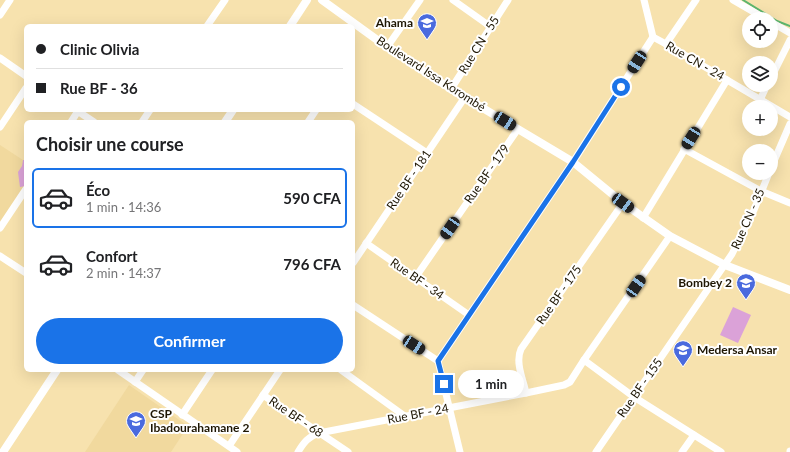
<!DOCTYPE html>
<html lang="fr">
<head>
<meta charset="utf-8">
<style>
	:root { --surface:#fff; --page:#f6f6f6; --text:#202124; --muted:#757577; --line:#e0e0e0; --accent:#1a73e8 }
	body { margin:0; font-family:Lato,sans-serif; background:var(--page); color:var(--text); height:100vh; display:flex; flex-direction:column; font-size:15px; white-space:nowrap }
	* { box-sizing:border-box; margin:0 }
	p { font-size:13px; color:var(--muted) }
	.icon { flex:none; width:22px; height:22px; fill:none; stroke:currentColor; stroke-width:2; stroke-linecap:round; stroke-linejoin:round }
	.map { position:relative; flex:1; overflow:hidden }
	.panel { position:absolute; left:24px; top:120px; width:331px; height:252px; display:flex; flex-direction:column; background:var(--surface); border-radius:6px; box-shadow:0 4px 16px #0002 }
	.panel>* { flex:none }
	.guide { position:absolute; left:24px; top:24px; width:331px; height:88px; border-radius:6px; box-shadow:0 4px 16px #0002; display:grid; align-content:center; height:88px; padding:0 12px; background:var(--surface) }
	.tools { position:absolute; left:742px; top:12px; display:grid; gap:8px }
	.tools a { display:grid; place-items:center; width:36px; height:36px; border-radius:50%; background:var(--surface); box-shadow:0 4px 16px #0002; font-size:20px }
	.end { position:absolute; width:18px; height:18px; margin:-9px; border:5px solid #1a73e8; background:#fff; box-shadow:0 0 0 2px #fff }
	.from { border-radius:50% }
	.bubble { position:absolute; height:28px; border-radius:14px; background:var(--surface); box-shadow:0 4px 16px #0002; font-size:13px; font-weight:700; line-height:28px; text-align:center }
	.car { position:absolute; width:12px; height:24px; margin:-12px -6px; border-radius:5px; box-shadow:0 0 3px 1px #0007; background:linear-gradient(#222 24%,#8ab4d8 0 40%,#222 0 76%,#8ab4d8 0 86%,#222 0) }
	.guide b { display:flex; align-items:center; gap:14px; height:38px; font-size:15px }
	.guide b+b { border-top:1px solid var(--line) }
	.guide i { width:10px; height:10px; background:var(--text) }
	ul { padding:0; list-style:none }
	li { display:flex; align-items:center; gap:12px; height:60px; margin:0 8px 6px; padding:0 4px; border:2px solid transparent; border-radius:6px }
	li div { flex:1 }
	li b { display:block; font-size:15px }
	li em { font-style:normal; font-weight:700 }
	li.on { border-color:var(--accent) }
	li>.icon { width:36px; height:36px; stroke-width:1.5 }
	h2 { padding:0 12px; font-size:18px; line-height:48px }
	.primary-button { display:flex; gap:8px; margin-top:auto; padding:8px 12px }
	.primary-button a { flex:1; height:46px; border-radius:24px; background:var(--accent); color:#fff; font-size:16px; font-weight:700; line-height:46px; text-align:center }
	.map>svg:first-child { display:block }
	.built { fill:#f1d99e }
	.green { fill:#dba2d8 }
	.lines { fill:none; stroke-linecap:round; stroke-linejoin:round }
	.stream { stroke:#5db66e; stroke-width:2 }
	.minor { stroke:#fff; stroke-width:7 }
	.tertiary { stroke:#fff; stroke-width:8 }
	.route { stroke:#1a73e8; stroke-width:5 }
	.labels { text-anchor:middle; stroke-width:4; stroke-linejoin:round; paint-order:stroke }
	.poi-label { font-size:12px; font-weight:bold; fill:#1e1603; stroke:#fff; text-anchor:end }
	.street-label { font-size:12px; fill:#1e1603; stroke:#fff }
</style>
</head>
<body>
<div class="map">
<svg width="790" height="452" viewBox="0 0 790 452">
	<rect width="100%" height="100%" fill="#f7e2ae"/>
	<g class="built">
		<polygon points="0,145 26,162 26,192 0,231"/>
		<polygon points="129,385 188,426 171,452 85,452"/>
	</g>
	<g class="green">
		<polygon points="23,160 26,160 26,186 20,187 18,172 22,166"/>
		<polygon points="733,307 751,315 738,343 720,335"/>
	</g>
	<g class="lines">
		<polyline class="stream" points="743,0 777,21 790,26"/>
		<g class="minor">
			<polyline points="453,0 491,27"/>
			<polyline points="644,0 653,37 666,44 790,117"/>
			<polyline points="733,0 766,19"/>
			<polyline points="0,15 10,0"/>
			<polyline points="771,22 790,33"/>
			<polyline points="207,26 225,0"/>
			<polyline points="666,44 696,0"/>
			<polyline points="387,47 420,0"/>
			<polyline points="0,58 26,76"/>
			<polyline points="771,78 790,40"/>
			<polyline points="451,89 508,0"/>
			<polyline points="760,100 767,85"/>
			<polyline points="353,104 427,153"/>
			<polyline points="76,110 94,122"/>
			<polyline points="71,122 78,111"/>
			<polyline points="142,122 150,110"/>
			<polyline points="308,122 316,110"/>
			<polyline points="0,127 26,88"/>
			<polyline points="684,149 761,191 790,203"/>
			<polyline points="771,168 790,124"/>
			<polyline points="643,218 727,80"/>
			<polyline points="0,228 26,189"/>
			<polyline points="366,243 469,315"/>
			<polyline points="0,256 26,273"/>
			<polyline points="353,263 465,97"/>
			<polyline points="415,278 518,129"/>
			<polyline points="353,305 438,361 460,452"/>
			<polyline points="584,360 670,236"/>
			<polyline points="438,361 573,162 653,37"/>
			<polyline points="118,370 237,452"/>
			<polyline points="341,370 406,417"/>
			<polyline points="135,382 143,370"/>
			<path d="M526 393C523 379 515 362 521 349L623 203"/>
			<polyline points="263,395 348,452"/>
			<polyline points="182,415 212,370"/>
			<polyline points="229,446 280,370"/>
			<path d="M298 452C304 442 308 437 319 433L526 393 564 385 570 382 584 360 634 397 721 452"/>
			<polyline points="596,452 732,254 754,210 769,173"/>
			<polyline points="682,452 694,435"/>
			<polyline points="790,452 790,451"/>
		</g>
		<g class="tertiary">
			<polyline points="322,0 387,47 451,89 573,162 623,203 670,236 725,265 790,290"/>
			<polyline points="290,26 307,0"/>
			<polyline points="225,122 233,110"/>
			<polyline points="3,452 57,370"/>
		</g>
	</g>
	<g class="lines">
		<polyline class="route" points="444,384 438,361 573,162 621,87"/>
	</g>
	<defs>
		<symbol id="school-pin" viewBox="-11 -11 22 30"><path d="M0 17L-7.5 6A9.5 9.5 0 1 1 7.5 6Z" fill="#4a6ade" stroke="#fff"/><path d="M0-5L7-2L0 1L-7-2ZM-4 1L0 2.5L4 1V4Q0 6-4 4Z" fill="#fff"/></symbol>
	</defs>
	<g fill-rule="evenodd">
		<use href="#school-pin" x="416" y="12" width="22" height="30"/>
		<use href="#school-pin" x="735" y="272" width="22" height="30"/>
		<use href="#school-pin" x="672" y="339" width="22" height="30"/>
		<use href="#school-pin" x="125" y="410" width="22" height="30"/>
	</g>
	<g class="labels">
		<g class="poi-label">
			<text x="413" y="27">Ahama</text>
			<text x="732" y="287">Bombey 2</text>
			<text x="697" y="354" text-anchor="start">Medersa Ansar</text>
			<text x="150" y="418" text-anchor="start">CSP<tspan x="150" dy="14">Ibadourahamane 2</tspan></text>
		</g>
		<g class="street-label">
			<text transform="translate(479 45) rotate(-58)" y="4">Rue CN - 55</text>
			<text transform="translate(695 61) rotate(30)" y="4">Rue CN - 24</text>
			<text transform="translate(431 74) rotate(33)" y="4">Boulevard Issa Korombé</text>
			<text transform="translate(487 174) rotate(-55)" y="4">Rue BF - 179</text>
			<text transform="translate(409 180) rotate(-56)" y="4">Rue BF - 181</text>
			<text transform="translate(748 219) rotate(-66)" y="4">Rue CN - 35</text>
			<text transform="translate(417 279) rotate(35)" y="4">Rue BF - 34</text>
			<text transform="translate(559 295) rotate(-55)" y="4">Rue BF - 175</text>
			<text transform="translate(640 388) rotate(-55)" y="4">Rue BF - 155</text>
			<text transform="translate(418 414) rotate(-11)" y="4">Rue BF - 24</text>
			<text transform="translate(296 417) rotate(34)" y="4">Rue BF - 68</text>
		</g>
	</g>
</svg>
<div class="tools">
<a><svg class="icon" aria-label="locate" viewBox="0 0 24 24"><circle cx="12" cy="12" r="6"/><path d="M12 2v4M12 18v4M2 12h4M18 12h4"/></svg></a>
<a><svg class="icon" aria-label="layers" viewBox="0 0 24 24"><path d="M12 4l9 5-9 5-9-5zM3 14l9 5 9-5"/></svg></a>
<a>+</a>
<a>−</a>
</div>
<i class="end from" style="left:621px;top:87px"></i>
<i class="end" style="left:444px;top:384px"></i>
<div class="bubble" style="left:458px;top:370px;width:66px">1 min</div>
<i class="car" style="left:637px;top:62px;rotate:213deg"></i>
<i class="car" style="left:505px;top:121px;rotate:122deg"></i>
<i class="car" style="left:691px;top:138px;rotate:212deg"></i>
<i class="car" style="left:623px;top:203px;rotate:126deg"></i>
<i class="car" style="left:450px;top:228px;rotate:215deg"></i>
<i class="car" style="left:636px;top:286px;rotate:35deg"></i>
<i class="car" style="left:414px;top:345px;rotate:123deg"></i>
<div class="guide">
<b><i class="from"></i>Clinic Olivia</b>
<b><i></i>Rue BF - 36</b>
</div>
<section class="panel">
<h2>Choisir une course</h2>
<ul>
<li class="on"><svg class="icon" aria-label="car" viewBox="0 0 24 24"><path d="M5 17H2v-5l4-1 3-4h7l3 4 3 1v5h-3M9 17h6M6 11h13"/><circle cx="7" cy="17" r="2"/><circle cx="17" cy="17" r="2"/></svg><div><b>Éco</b><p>1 min · 14:36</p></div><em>590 CFA</em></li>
<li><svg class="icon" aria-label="car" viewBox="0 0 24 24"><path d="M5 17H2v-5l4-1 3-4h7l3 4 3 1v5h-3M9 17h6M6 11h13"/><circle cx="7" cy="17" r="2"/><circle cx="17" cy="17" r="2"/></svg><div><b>Confort</b><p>2 min · 14:37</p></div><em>796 CFA</em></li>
</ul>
<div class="primary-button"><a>Confirmer</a></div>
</section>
</div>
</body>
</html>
